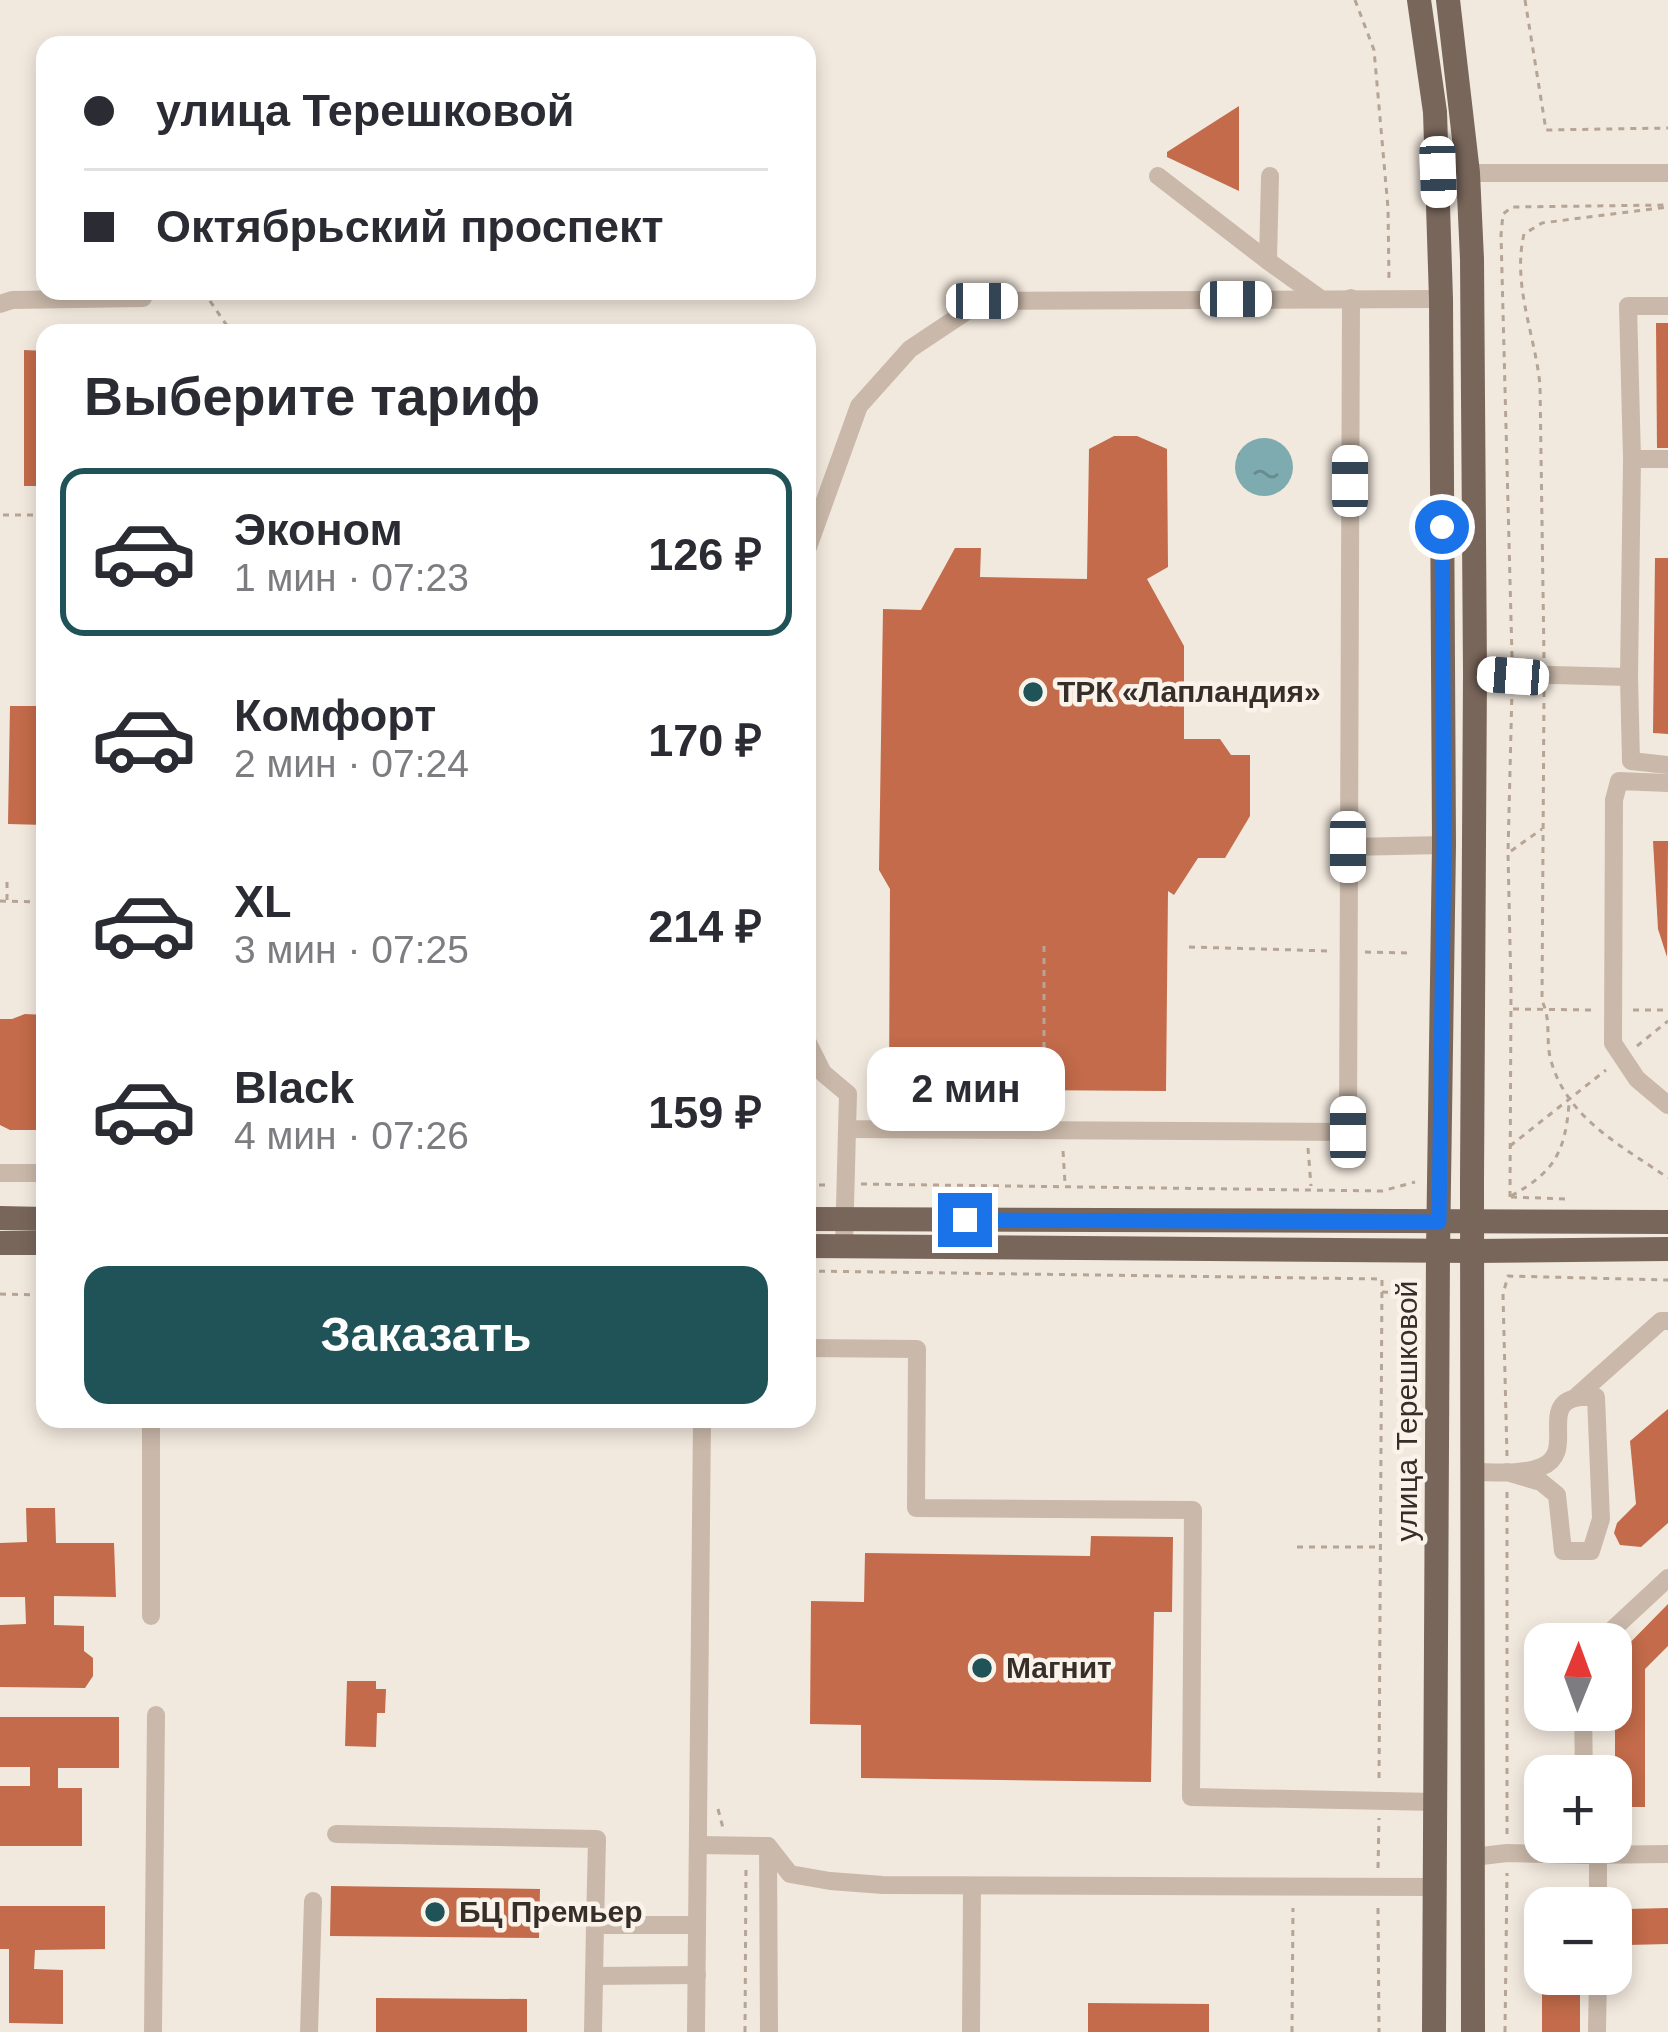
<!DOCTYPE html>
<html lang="ru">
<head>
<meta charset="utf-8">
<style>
	:root { --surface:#fff; --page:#f7f7f7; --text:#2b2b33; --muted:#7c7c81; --line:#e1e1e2; --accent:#1f5358 }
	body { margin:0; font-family:Helvetica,sans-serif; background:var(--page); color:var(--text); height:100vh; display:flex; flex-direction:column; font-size:45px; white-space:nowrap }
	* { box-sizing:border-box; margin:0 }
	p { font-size:39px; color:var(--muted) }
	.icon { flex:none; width:66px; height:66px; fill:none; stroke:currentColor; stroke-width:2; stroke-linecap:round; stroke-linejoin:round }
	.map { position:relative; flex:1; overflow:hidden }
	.sheet { position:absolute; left:36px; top:324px; width:780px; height:1104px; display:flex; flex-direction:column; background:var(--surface); border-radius:24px; box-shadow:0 6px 18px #0003 }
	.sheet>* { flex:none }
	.guide { position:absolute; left:36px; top:36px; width:780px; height:264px; border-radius:24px; box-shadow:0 6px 18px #0003; display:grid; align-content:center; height:264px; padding:0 48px; background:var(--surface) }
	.needle { width:78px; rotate:1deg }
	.buttons { position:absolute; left:1524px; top:1623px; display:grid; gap:24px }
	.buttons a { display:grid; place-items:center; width:108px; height:108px; border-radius:24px; background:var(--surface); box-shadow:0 6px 18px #0003; font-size:60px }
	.end { position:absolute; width:54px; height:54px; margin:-27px; border:15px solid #1a73e8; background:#fff; box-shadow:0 0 0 6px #fff }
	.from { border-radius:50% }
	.bubble { position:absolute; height:84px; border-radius:24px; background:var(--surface); box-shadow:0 6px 18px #0003; font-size:39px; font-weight:600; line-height:84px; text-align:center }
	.car { position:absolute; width:36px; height:72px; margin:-36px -18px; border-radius:15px; box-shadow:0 0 9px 3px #0007; background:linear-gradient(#fff 24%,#345 0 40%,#fff 0 76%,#345 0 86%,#fff 0) }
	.guide b { display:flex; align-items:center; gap:42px; height:114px; font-size:45px }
	.guide b+b { border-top:3px solid var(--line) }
	.guide i { width:30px; height:30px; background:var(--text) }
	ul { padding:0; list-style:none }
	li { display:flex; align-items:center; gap:36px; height:168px; margin:0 24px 18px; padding:0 24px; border:6px solid transparent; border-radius:24px }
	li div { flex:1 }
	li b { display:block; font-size:45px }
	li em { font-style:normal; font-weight:600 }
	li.on { border-color:var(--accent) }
	li>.icon { width:108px; height:108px; stroke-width:1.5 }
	h2 { padding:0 48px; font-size:54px; line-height:144px }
	.cta { display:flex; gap:24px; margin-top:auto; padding:24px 48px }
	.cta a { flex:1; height:138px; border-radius:24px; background:var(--accent); color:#fff; font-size:48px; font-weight:600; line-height:138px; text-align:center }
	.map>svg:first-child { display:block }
	.water { fill:url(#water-ripples) }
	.building { fill:#c36b4a }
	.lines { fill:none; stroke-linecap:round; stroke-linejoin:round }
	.path { stroke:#b6a494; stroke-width:3; stroke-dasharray:6 6; stroke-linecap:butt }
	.minor { stroke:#cab9aa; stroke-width:18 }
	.major { stroke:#79665b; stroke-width:24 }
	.route { stroke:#1a73e8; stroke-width:15 }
	.poi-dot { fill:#1f5358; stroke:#faf3ea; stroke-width:4.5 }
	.labels { text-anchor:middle; stroke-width:9; stroke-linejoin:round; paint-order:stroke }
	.poi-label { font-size:30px; font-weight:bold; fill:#372e29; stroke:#faf3ea; text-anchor:start }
	.street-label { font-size:30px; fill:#372e29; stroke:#faf3ea }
</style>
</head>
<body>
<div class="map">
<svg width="1668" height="2032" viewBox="0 0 1668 2032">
	<defs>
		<pattern id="water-ripples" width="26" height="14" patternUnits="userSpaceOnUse" patternTransform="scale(3)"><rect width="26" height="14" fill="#7dabaf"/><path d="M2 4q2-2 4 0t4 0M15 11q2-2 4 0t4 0" fill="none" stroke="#678c8e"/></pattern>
	</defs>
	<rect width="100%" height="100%" fill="#f2e9de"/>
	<circle class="water" cx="1264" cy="467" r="29"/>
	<g class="building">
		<polygon points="1239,106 1239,191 1167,157 1167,152"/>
		<polygon points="1656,323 1668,323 1668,448 1657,448"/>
		<polygon points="24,350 45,351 45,486 24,486"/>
		<polygon points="1114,436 1137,436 1167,449 1168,567 1147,579 1184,646 1184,739 1220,739 1231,755 1250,755 1250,816 1225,858 1198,858 1174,895 1168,891 1166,1091 889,1089 890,889 879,870 883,609 921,610 955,548 981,548 980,577 1087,579 1089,449"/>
		<polygon points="1655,558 1668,558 1668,734 1653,733"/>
		<polygon points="10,706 45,706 45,825 8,824"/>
		<polygon points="1653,841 1668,841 1667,957 1658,929"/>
		<polygon points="25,1014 45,1015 45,1130 10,1130 0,1125 0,1019 12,1019"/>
		<polygon points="1668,1409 1668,1523 1641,1547 1620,1545 1614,1533 1617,1523 1636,1504 1630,1441"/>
		<polygon points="26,1508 55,1508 56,1543 114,1543 116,1597 54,1596 54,1625 84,1626 84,1651 93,1658 93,1676 85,1688 0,1687 0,1625 26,1624 25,1597 0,1597 0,1543 27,1542"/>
		<polygon points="1091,1536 1173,1537 1172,1612 1154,1612 1151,1782 861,1778 861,1725 810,1724 811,1601 864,1602 865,1553 1090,1556"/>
		<polygon points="1668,1604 1668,1646 1645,1669 1645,1807 1615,1807 1615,1658"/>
		<polygon points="347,1681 376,1681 376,1689 386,1689 385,1713 377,1713 376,1747 345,1746"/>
		<polygon points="0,1717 119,1717 119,1768 58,1768 58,1788 82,1788 82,1846 0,1846 0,1786 30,1786 30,1767 0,1767"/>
		<polygon points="331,1886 540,1889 539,1938 330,1936"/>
		<polygon points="0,1906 105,1906 105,1949 35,1950 34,1969 63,1970 63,2024 9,2023 9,1949 0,1949"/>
		<polygon points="1668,1908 1668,1944 1628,1945 1628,1909"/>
		<rect x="1542" y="1974" width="38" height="58"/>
		<polygon points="376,1998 527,1999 527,2032 376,2032"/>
		<polygon points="1088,2003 1209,2004 1209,2032 1088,2032"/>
	</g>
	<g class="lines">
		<g class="path">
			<polyline points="1355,0 1374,50 1388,208 1389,279"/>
			<polyline points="1525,0 1546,130 1668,128"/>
			<polyline points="210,301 232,333"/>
			<polyline points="3,515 45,515"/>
			<polyline points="1512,657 1501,235 1503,214 1512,207 1668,205"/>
			<path d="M1544 658 1540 385C1535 334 1512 285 1524 234L1542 223 1668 207"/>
			<path d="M1544 691 1542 1001C1551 1019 1546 1038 1550 1057 1565 1118 1621 1145 1668 1178"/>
			<polyline points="1511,851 1542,829"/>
			<polyline points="7,900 7,878"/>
			<polyline points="0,901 45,902"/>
			<polyline points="1044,946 1044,1112"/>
			<polyline points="1189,947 1331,951"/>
			<polyline points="1365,952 1410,953"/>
			<polyline points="1513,1009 1593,1010"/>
			<polyline points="1633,1010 1668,1010"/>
			<polyline points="1637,1046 1668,1021"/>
			<polyline points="1510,1146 1606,1070"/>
			<polyline points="1308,1148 1311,1186"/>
			<polyline points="1063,1151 1065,1183"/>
			<polyline points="861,1184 1382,1191 1415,1182"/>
			<polyline points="807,1185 828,1185"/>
			<path d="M1511 1196C1554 1172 1565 1153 1569 1104"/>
			<polyline points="1510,1197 1511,990 1508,853 1512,690"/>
			<polyline points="1511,1197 1568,1199"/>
			<polyline points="807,1271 1382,1279 1379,1784"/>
			<polyline points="1382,1292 1414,1293"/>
			<polyline points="0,1294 45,1295"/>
			<polyline points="1507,1456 1503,1294 1508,1276 1668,1280"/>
			<polyline points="1297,1547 1378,1547"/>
			<polyline points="718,1809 723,1828"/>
			<polyline points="1507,1834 1507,1489"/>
			<polyline points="1378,1868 1379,1818"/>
			<polyline points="1378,1908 1379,2032"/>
			<polyline points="745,2032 746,1866"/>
			<polyline points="1292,2032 1293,1908"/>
			<polyline points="1505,2032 1507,1873"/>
		</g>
		<g class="minor">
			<polyline points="1468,173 1668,173"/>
			<polyline points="1158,176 1268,261"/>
			<polyline points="1270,176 1268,261 1321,299"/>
			<polyline points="0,304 12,300 143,298"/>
			<polyline points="1632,459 1628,306 1668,306"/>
			<polyline points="807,550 859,406 910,349 982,301 1441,299"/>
			<polyline points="1475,673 1629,677 1632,459 1668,459"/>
			<polyline points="1629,677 1631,761 1668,765"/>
			<polyline points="1668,783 1619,781 1614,800 1613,1043 1637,1079 1668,1105"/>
			<polyline points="1348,847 1444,845"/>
			<polyline points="807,1041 823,1073 848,1094 847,1129 1348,1132 1351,298"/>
			<polyline points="0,1173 45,1173"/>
			<polyline points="844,1246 847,1129"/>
			<polyline points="807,1348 917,1349 916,1508 1193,1510 1191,1797 1435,1802"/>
			<polyline points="1577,1396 1661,1321 1668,1321"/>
			<polyline points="151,1419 151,1616"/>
			<path d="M1473 1472C1494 1472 1521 1475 1541 1467 1582 1451 1527 1392 1596 1397L1601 1519 1591 1551H1563L1557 1495 1541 1482 1507 1472"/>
			<polyline points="1597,1644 1668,1578"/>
			<polyline points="1583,1710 1584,1776"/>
			<polyline points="336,1834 597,1839 595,1925 697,1925"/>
			<polyline points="699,1845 768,1846 769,2032"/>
			<polyline points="768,1846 790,1874 830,1881 883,1885 1435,1887"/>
			<polyline points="1586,1855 1668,1854"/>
			<polyline points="1473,1857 1507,1853 1586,1855 1585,1842"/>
			<polyline points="1598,1908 1598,1855"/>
			<polyline points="594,1976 697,1975"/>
			<polyline points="153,2032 156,1715"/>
			<polyline points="309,2032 313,1901"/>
			<polyline points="593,2032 595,1925"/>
			<polyline points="696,2032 702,1419"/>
			<polyline points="971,2032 972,1886"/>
			<polyline points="1597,2032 1598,1974"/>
		</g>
		<g class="major">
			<polyline points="1419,0 1435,112 1441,299 1444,845 1438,1251 1434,2032"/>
			<polyline points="1448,0 1468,173 1472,259 1475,673 1472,1181 1473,2032"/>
			<polyline points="0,1218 45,1219"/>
			<polyline points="807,1219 1668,1222"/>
			<polyline points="0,1243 45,1243"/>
			<polyline points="807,1246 1473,1251 1668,1249"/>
		</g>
	</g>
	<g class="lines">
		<polyline class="route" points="965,1220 1439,1222 1444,845 1442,527"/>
	</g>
	<g class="poi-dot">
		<circle cx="1033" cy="692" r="12"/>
		<circle cx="982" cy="1668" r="12"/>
		<circle cx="435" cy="1912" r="12"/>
	</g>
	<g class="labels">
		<g class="poi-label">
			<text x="1057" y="702">ТРК «Лапландия»</text>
			<text x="1006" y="1678">Магнит</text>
			<text x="459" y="1922">БЦ Премьер</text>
		</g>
		<g class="street-label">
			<text transform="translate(1407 1411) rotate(-90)" y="10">улица Терешковой</text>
		</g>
	</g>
</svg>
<div class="buttons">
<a><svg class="needle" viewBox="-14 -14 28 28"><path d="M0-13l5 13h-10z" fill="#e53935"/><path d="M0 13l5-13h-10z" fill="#7c7c81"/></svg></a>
<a>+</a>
<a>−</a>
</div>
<i class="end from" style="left:1442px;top:527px"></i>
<i class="end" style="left:965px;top:1220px"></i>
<div class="bubble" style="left:867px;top:1047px;width:198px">2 мин</div>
<i class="car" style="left:1438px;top:172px;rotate:178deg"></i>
<i class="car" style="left:1236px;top:299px;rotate:90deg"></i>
<i class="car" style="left:982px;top:301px;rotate:90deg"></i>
<i class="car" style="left:1350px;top:481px;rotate:0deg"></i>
<i class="car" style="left:1513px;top:676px;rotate:274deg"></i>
<i class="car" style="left:1348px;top:847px;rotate:180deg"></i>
<i class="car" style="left:1348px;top:1132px;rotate:0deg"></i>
<div class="guide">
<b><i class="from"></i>улица Терешковой</b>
<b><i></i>Октябрьский проспект</b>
</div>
<section class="sheet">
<h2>Выберите тариф</h2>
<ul>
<li class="on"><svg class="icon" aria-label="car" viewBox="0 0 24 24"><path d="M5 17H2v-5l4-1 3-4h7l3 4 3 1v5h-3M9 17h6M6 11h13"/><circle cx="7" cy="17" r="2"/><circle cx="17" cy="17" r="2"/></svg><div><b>Эконом</b><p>1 мин · 07:23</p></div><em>126 ₽</em></li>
<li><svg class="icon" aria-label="car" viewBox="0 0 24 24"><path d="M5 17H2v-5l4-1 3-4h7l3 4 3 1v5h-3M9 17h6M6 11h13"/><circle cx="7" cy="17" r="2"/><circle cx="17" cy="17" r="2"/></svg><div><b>Комфорт</b><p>2 мин · 07:24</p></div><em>170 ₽</em></li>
<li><svg class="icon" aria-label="car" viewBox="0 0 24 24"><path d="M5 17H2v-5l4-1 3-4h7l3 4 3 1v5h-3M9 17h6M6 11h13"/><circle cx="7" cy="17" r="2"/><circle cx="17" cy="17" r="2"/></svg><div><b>XL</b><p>3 мин · 07:25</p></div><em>214 ₽</em></li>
<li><svg class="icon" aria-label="car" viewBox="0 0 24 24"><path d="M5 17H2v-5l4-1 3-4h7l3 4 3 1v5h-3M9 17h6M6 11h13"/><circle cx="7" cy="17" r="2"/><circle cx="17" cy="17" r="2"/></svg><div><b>Black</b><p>4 мин · 07:26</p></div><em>159 ₽</em></li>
</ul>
<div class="cta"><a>Заказать</a></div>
</section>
</div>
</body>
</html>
